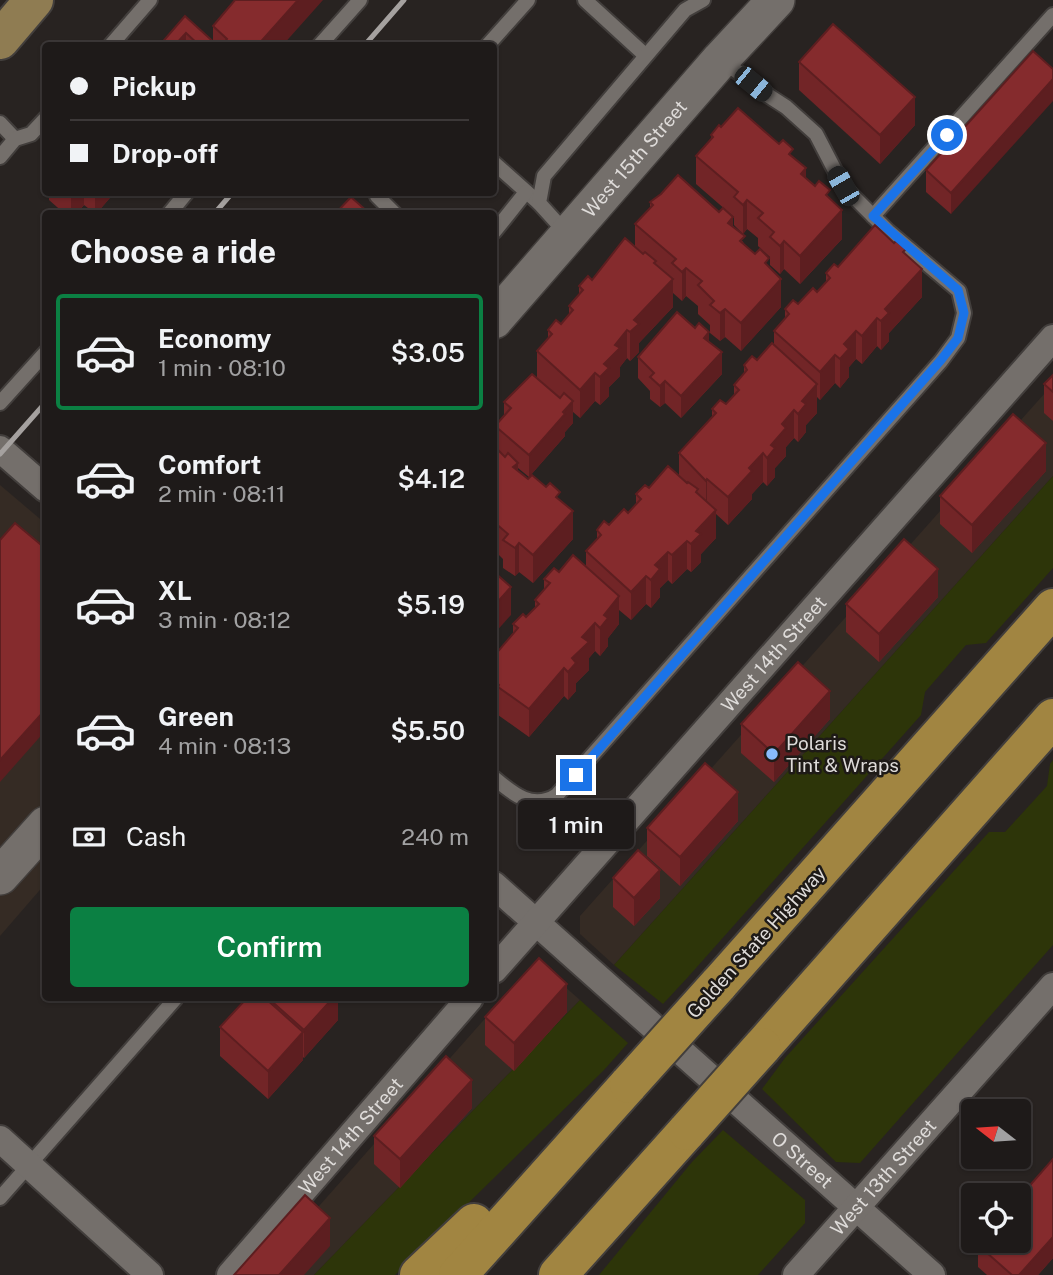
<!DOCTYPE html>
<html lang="en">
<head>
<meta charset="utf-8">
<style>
	:root { --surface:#1e1a19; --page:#2b2726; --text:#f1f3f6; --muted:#a1a1a2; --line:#3c3838; --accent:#0b8043 }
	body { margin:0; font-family:"Public Sans",sans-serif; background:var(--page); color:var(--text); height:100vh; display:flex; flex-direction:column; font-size:26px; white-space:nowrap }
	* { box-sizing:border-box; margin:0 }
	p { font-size:23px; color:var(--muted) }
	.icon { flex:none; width:38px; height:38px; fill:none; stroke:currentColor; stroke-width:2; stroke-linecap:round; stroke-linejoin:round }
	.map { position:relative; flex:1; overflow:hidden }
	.sheet { position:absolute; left:42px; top:210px; width:455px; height:791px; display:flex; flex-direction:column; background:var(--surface); border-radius:7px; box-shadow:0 2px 5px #0004,0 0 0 2px var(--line) }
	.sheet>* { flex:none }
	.guide { position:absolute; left:42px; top:42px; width:455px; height:154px; border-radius:7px; box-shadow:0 2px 5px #0004,0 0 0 2px var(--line); display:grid; align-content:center; height:154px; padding:0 28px; background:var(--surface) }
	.needle { width:46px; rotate:287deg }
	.controls { position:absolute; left:961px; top:1099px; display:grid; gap:14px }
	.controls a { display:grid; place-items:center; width:70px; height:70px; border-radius:7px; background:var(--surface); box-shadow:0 2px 5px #0004,0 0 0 2px var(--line); font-size:35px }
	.end { position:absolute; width:32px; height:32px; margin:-16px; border:9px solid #1a73e8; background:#fff; box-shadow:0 0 0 4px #fff }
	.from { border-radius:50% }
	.bubble { position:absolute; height:49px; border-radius:7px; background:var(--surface); box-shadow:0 2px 5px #0004,0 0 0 2px var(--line); font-size:23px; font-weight:600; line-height:49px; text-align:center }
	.car { position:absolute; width:21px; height:42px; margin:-21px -10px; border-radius:9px; box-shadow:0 0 5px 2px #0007; background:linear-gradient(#222 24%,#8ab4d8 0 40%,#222 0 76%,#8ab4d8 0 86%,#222 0) }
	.guide b { display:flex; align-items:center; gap:24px; height:66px; font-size:26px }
	.guide b+b { border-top:2px solid var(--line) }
	.guide i { width:18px; height:18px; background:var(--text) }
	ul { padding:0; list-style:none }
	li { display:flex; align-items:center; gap:21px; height:116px; margin:0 14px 10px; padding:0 14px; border:4px solid transparent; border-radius:7px }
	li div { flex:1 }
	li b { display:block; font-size:26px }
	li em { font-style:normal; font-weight:600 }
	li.selected { border-color:var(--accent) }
	li>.icon { width:63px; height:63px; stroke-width:1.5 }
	h2 { padding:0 28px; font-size:32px; line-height:84px }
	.pay { display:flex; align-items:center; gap:18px; height:77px; padding:0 28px; font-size:26px }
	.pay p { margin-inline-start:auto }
	.cta { display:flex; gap:14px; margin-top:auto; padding:14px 28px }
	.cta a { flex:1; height:80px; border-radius:7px; background:var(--accent); color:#fff; font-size:28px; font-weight:600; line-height:80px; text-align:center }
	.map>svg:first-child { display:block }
	.built { fill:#352b24 }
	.green { fill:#2d3509 }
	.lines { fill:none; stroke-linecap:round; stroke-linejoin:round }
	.lane-casing { stroke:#423e3c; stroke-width:18 }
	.street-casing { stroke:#423e3c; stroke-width:30 }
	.secondary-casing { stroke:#423e3c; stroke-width:40 }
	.primary-casing { stroke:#423e3c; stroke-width:42 }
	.highway-casing { stroke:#423e3c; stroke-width:42 }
	.lane { stroke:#746f6b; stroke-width:14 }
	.street { stroke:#746f6b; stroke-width:26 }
	.secondary { stroke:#746f6b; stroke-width:37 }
	.primary { stroke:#8f7c52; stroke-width:38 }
	.highway { stroke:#a18541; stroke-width:38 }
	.rail { stroke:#a5a19f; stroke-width:5 }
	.highway-bridge-casing { stroke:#423e3c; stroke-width:42; stroke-linecap:butt }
	.highway-bridge { stroke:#a18541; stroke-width:38 }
	.wall { fill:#722527 }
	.shaded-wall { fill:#5d1e20 }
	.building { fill:#852b2d; stroke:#5d1e20; stroke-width:2 }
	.route { stroke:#1a73e8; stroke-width:9 }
	.poi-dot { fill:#88bbfc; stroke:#1e1a17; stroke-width:2.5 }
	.labels { text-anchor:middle; stroke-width:5; stroke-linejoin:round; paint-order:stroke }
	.street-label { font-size:19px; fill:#dedbd9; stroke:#1e1a17 }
	.poi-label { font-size:19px; fill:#dedbd9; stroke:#1e1a17; text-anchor:start }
</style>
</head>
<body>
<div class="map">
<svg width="1053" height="1275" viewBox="0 0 1053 1275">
	<rect width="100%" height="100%" fill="#282321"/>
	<g class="built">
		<polygon points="1053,384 1053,476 614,965 580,934 580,916"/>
		<polygon points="0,485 46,524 45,884 0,936"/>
		<polygon points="528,970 546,970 580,1000 314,1275 258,1275"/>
	</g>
	<g class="green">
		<polygon points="1053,476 1053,568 986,643 966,645 925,692 921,715 688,977 663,1004 614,965"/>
		<polygon points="1053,760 1053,945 860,1163 836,1162 762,1089 785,1058 989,832 1005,832 1047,786 1050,764"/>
		<polygon points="580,1000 628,1043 604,1070 395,1275 314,1275"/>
		<polygon points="723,1130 805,1200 805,1223 758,1275 599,1275 692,1162"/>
	</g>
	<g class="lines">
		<defs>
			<g id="lane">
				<polyline points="585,0 645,55"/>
				<polyline points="110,46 150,0"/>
				<polyline points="319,46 360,0"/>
				<polyline points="487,46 528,0"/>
				<polyline points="0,123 15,139"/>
				<polyline points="0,157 15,139 31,134 46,118"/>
				<polyline points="494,163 539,203"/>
				<polyline points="376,192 377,196 395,214"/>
				<polyline points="169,214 187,192"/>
				<polyline points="873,216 1053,15"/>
				<polyline points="494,232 526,192"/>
				<polyline points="568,235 539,203 544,176 685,10 703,0"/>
				<polyline points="0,403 46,352"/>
				<path d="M494 778C513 794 533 811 557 795L941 361 958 338 964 313 959 291 888 231 843 186 816 134 786 107 769 96 722 60"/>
				<polyline points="0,1198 176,998"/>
			</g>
			<g id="street">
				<polyline points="0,449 46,489"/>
				<path id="s1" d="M494 885 932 1275"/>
				<path id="s2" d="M494 970 1053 338"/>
				<polyline points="0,1139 150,1275"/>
				<path id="s3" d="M230 1275 470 998"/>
				<path id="s4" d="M796 1275 1053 986"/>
			</g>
			<g id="secondary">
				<path id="s5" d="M494 320 721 59 776 0"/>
				<polyline points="0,876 46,825"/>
			</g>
			<polyline id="primary" points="0,40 34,0"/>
			<g id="highway">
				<polyline points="718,985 1053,608"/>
				<polyline points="762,1047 1053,718"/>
				<polyline points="419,1275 474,1223"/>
				<polyline points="458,1275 629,1084"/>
				<polyline points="558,1275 687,1131"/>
			</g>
		</defs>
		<use href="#lane" class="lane-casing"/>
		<use href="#street" class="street-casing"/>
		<use href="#secondary" class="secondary-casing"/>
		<use href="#primary" class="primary-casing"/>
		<use href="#highway" class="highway-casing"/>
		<use href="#lane" class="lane"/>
		<use href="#street" class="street"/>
		<use href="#secondary" class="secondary"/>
		<use href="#primary" class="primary"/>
		<use href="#highway" class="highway"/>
		<g class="rail">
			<polyline points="364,46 404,0"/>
			<polyline points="214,214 233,192"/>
			<polyline points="0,454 46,402"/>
		</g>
		<defs>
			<g id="highway-bridge">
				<polyline points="629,1084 718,985"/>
				<polyline points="687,1131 762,1047"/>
			</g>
		</defs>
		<use href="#highway-bridge" class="highway-bridge-casing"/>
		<use href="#highway-bridge" class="highway-bridge"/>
	</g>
	<g class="wall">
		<polygon points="185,16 213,41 213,26 282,46 159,46"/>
		<polygon points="1033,51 951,214 926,192 926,170"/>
		<polygon points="799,62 915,125 880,164 799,90"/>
		<polygon points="721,127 793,158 806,178 830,198 842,239 800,284 784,269 780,274 770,265 770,257 758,246 758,238 747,229 743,234 734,225 734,217 696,184 696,156 711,139 711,135"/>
		<polygon points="49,192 115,192 96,214 84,205 76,214 65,214 49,200"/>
		<polygon points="650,202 733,227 745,245 769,267 781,307 741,351 725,337 720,341 710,333 710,325 698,314 698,306 686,296 682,301 673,293 673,307 639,343 639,352 630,361 627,358 620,367 620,376 609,387 609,396 600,405 595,401 580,418 573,412 573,423 565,432 565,436 529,477 518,468 518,472 528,479 560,500 573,539 533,583 519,572 515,576 503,568 503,559 494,550 494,446 495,447 495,426 504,415 504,402 537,378 537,351 548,339 548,330 561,324 569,315 569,306 579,295 579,286 592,280 635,247 635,224 650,208"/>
		<polygon points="906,254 922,297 889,333 889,341 881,350 877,346 862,364 856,359 849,367 849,377 840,388 835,383 820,400 817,397 817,413 806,425 806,432 798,442 794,438 786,447 786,456 775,468 775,477 767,486 763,482 752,494 752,499 728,525 716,514 716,538 701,554 701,562 691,572 687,569 672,584 668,580 660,588 660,597 651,608 646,604 631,620 619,610 619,624 608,638 608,646 600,656 595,651 589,658 589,670 576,683 576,691 568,700 564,696 529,737 498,715 498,712 494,708 494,656 513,633 513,624 526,617 535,608 535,600 544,590 544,579 559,572 586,567 586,551 597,539 597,530 628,513 636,504 636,494 649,488 679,476 679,453 712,417 712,409 726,404 734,395 734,385 744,374 744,365 757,360 774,345 774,331 785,319 785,309 798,304 817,292 826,282 826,273 838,267"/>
		<polygon points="709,342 722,374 681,418 665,403 660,407 650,399 650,391 638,378 638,357"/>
		<polygon points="1053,375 1053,421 1044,413 1044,384"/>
		<polygon points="1046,471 972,553 940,524 940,496"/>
		<polygon points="938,597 879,662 846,632 846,604"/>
		<polygon points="830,719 774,782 741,753 741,724"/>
		<polygon points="738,821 680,886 647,856 647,828"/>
		<polygon points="613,878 660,898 634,926 613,907"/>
		<polygon points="239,998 338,998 338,1020 304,1058 303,1057 303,1060 268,1099 220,1056 220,1027 242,1003 239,1000"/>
		<polygon points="567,1012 514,1071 485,1045 485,1017"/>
		<polygon points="472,1108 400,1188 374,1164 374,1136"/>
		<polygon points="978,1245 1053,1258 1038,1275 987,1275 978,1267"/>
	</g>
	<g class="shaded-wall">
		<polygon points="298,0 323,0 282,46 257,46"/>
		<polygon points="186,33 186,46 174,46"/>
		<polygon points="1053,79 1053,101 951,214 951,193"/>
		<polygon points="915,97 915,125 880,164 880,135"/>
		<polygon points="806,168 806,196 801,174"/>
		<polygon points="71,192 84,192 84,205 76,214 71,214"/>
		<polygon points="95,192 115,192 96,214 95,214"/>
		<polygon points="747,200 747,229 743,234 743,205"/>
		<polygon points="842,210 842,239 800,284 800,256"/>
		<polygon points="733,217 733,246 728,223"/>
		<polygon points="784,241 784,269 780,274 780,246"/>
		<polygon points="686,268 686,296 682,301 682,272"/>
		<polygon points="922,269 922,297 889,333 889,341 881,350 881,321 885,309"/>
		<polygon points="673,279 673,307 639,343 639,352 630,361 630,332 634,320"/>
		<polygon points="781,279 781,307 741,351 741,323"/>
		<polygon points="725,309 725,337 720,341 720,313"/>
		<polygon points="877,318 877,346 862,364 862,336"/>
		<polygon points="627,330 627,358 620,367 620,376 609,387 609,396 600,405 600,377 604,364 615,345"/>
		<polygon points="856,331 856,359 849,367 849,377 840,388 840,359 844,344"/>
		<polygon points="709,332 709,354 704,338"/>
		<polygon points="722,352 722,374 681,418 681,396"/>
		<polygon points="835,355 835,383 820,400 820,372"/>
		<polygon points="595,373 595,401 580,418 580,390"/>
		<polygon points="665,381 665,403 660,407 660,386"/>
		<polygon points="817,384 817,413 806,425 806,432 798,442 798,414 802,401"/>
		<polygon points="573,401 573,423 565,432 565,436 529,477 529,455"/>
		<polygon points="794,410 794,438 786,447 786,456 775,468 775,477 767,486 767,458 771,445 782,424"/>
		<polygon points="1046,443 1046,471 972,553 972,525"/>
		<polygon points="763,453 763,482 752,494 752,499 728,525 728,497 749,468"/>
		<polygon points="518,463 518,491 513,467"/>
		<polygon points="707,479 707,507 706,509 706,481"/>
		<polygon points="716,510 716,538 701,554 701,562 691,572 691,544 696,531"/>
		<polygon points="573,511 573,539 533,583 533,555"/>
		<polygon points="687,541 687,569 672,584 672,555"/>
		<polygon points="519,543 519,572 515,576 515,548"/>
		<polygon points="668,552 668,580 660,588 660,597 651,608 651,580 655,565"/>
		<polygon points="498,566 498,594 494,599 494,571"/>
		<polygon points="938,569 938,597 879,662 879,634"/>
		<polygon points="646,576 646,604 631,620 631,592"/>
		<polygon points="511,587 511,615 494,634 494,606"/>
		<polygon points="619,596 619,624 608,638 608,646 600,656 600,628 604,615"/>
		<polygon points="595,623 595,651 589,658 589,670 576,683 576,691 568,700 568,672 572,658 582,637"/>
		<polygon points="564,668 564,696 529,737 529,709"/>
		<polygon points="830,691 830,719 774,782 774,754"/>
		<polygon points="46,709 46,730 0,782 0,760"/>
		<polygon points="738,792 738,821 680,886 680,857"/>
		<polygon points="660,870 660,898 634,926 634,898"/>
		<polygon points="567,984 567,1012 514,1071 514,1043"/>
		<polygon points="333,998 338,998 338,1020 304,1058 304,1030"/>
		<polygon points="303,1032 303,1060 268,1099 268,1071"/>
		<polygon points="472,1080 472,1108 400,1188 400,1159"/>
		<polygon points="330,1218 330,1246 304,1275 279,1275"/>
		<polygon points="1053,1237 1053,1258 1038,1275 1019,1275"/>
	</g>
	<g class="building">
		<polygon points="235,0 298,0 257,46 222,46 227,39 213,26"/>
		<polygon points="185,16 218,46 200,46 186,33 174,46 159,46"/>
		<polygon points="833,24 915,97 880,135 799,62"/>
		<polygon points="1033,51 1053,69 1053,79 951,193 926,170"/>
		<polygon points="738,108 779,144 783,140 793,149 789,154 806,168 801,174 815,186 819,181 830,190 826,195 842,210 800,256 784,241 780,246 770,237 774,232 758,218 763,213 747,200 743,205 734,197 738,192 696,156 713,137 711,135 719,125 721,127"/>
		<polygon points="678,175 719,212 723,208 733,217 728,223 745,236 740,241 755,254 760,249 769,258 765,263 781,279 741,323 725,309 720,313 710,305 714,301 698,285 702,281 686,268 682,272 672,263 676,259 635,224 653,205 650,202 661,194"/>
		<polygon points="351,197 370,214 335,214"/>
		<polygon points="875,225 894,243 896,241 906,249 903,252 922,269 885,309 889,313 881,321 877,318 862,336 856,331 844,344 849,349 840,359 835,355 820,372 774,331 789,314 785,309 793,300 798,304 813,288 817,292 830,278 826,273 834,264 838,267"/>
		<polygon points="625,238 643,254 645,252 656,261 654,263 673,279 634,320 639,324 630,332 627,330 615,345 620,348 604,364 609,368 600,377 595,373 580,390 537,351 552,334 548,330 556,320 561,324 573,310 569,306 583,290 579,286 588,276 592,280"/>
		<polygon points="677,312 695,328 699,323 709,332 704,338 722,352 681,396 665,381 660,386 650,377 654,373 638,357"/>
		<polygon points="772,343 817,384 802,401 806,404 798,414 794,410 782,424 786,428 771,445 775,448 767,458 763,453 749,468 752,471 728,497 707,479 706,481 679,453 716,413 712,409 720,400 726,404 739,390 734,385 747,370 744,365 752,356 757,360"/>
		<polygon points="532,374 560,398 564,393 573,401 563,412 565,414 529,455 495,426 511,408 504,402"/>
		<polygon points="1053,375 1053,392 1044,384"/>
		<polygon points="1013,414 1046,443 972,525 940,496"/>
		<polygon points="494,446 505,457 508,453 518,463 513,467 528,479 532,475 546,487 550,483 560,492 556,497 573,511 533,555 519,543 515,548 503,540 508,534 494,522"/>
		<polygon points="668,466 687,483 688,482 698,489 696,492 716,510 696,531 701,534 691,544 687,541 672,555 668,552 655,565 660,569 651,580 646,576 631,592 586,551 601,535 597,530 604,521 609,525 624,509 628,513 641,499 636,494 645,485 649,488"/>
		<polygon points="15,523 46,549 46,709 0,760 0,540"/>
		<polygon points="904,539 938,569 879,634 846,604"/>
		<polygon points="573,555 619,596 604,615 608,618 600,628 595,623 582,637 589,642 572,658 576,663 568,672 564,668 529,709 498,687 499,685 494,680 494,656 518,628 513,624 523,614 526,617 539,604 535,600 550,583 544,579 554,568 559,572"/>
		<polygon points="494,562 498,566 494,571"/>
		<polygon points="494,572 511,587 494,606"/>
		<polygon points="798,662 830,691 774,754 741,724"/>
		<polygon points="705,763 738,792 680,857 647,828"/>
		<polygon points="638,850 660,870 634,898 613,878"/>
		<polygon points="539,958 567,984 514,1043 485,1017"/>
		<polygon points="247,998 265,998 303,1032 268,1071 220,1027"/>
		<polygon points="268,998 333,998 304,1030"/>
		<polygon points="446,1056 472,1080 400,1159 374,1136"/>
		<polygon points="1053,1159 1053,1237 1019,1275 1012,1275 978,1245 982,1241 1018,1241 1018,1199"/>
		<polygon points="305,1195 330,1218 279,1275 234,1275"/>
	</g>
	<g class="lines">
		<polyline class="route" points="576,775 941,360 958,338 964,313 958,290 873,216 947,135"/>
	</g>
	<circle class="poi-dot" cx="772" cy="754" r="7"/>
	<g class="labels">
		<g class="street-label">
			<text dy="7" stroke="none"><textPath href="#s5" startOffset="214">West 15th Street</textPath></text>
			<text dy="7" stroke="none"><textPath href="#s2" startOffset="422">West 14th Street</textPath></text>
			<text transform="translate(756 942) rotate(-48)" y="7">Golden State Highway</text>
			<text dy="7" stroke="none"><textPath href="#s3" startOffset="184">West 14th Street</textPath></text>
			<text dy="7" stroke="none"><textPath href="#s1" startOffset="413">O Street</textPath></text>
			<text dy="7" stroke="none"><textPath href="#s4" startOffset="131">West 13th Street</textPath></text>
		</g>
		<g class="poi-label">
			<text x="786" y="750">Polaris<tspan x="786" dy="22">Tint &amp; Wraps</tspan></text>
		</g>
	</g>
</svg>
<div class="controls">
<a><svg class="needle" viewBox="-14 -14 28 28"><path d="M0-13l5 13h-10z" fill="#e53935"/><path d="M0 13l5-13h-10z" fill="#a1a1a2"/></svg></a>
<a><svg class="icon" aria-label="locate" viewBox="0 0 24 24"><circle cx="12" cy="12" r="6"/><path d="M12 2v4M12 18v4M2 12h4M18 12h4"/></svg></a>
</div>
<i class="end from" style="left:947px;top:135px"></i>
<i class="end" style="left:576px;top:775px"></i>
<div class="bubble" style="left:518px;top:800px;width:116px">1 min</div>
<i class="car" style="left:753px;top:84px;rotate:129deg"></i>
<i class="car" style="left:843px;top:186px;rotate:330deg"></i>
<div class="guide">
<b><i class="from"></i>Pickup</b>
<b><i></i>Drop-off</b>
</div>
<section class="sheet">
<h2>Choose a ride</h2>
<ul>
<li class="selected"><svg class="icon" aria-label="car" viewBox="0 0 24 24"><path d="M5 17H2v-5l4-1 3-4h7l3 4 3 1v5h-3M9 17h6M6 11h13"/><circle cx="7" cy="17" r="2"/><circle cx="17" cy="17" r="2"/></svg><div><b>Economy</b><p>1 min · 08:10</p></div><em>$3.05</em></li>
<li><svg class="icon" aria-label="car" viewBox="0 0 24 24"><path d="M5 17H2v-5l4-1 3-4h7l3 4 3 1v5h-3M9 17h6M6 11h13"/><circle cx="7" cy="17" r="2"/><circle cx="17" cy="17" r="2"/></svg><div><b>Comfort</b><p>2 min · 08:11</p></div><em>$4.12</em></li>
<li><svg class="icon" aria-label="car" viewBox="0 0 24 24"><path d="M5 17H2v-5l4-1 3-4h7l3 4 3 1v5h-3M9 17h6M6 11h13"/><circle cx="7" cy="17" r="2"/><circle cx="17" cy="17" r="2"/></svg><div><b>XL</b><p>3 min · 08:12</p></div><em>$5.19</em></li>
<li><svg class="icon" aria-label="car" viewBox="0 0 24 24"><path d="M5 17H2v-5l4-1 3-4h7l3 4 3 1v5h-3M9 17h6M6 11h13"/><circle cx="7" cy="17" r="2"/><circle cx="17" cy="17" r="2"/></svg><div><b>Green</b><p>4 min · 08:13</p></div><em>$5.50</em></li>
</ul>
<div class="pay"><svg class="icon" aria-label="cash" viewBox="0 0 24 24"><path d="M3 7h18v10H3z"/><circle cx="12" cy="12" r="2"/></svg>Cash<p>240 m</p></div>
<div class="cta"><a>Confirm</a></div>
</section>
</div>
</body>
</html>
